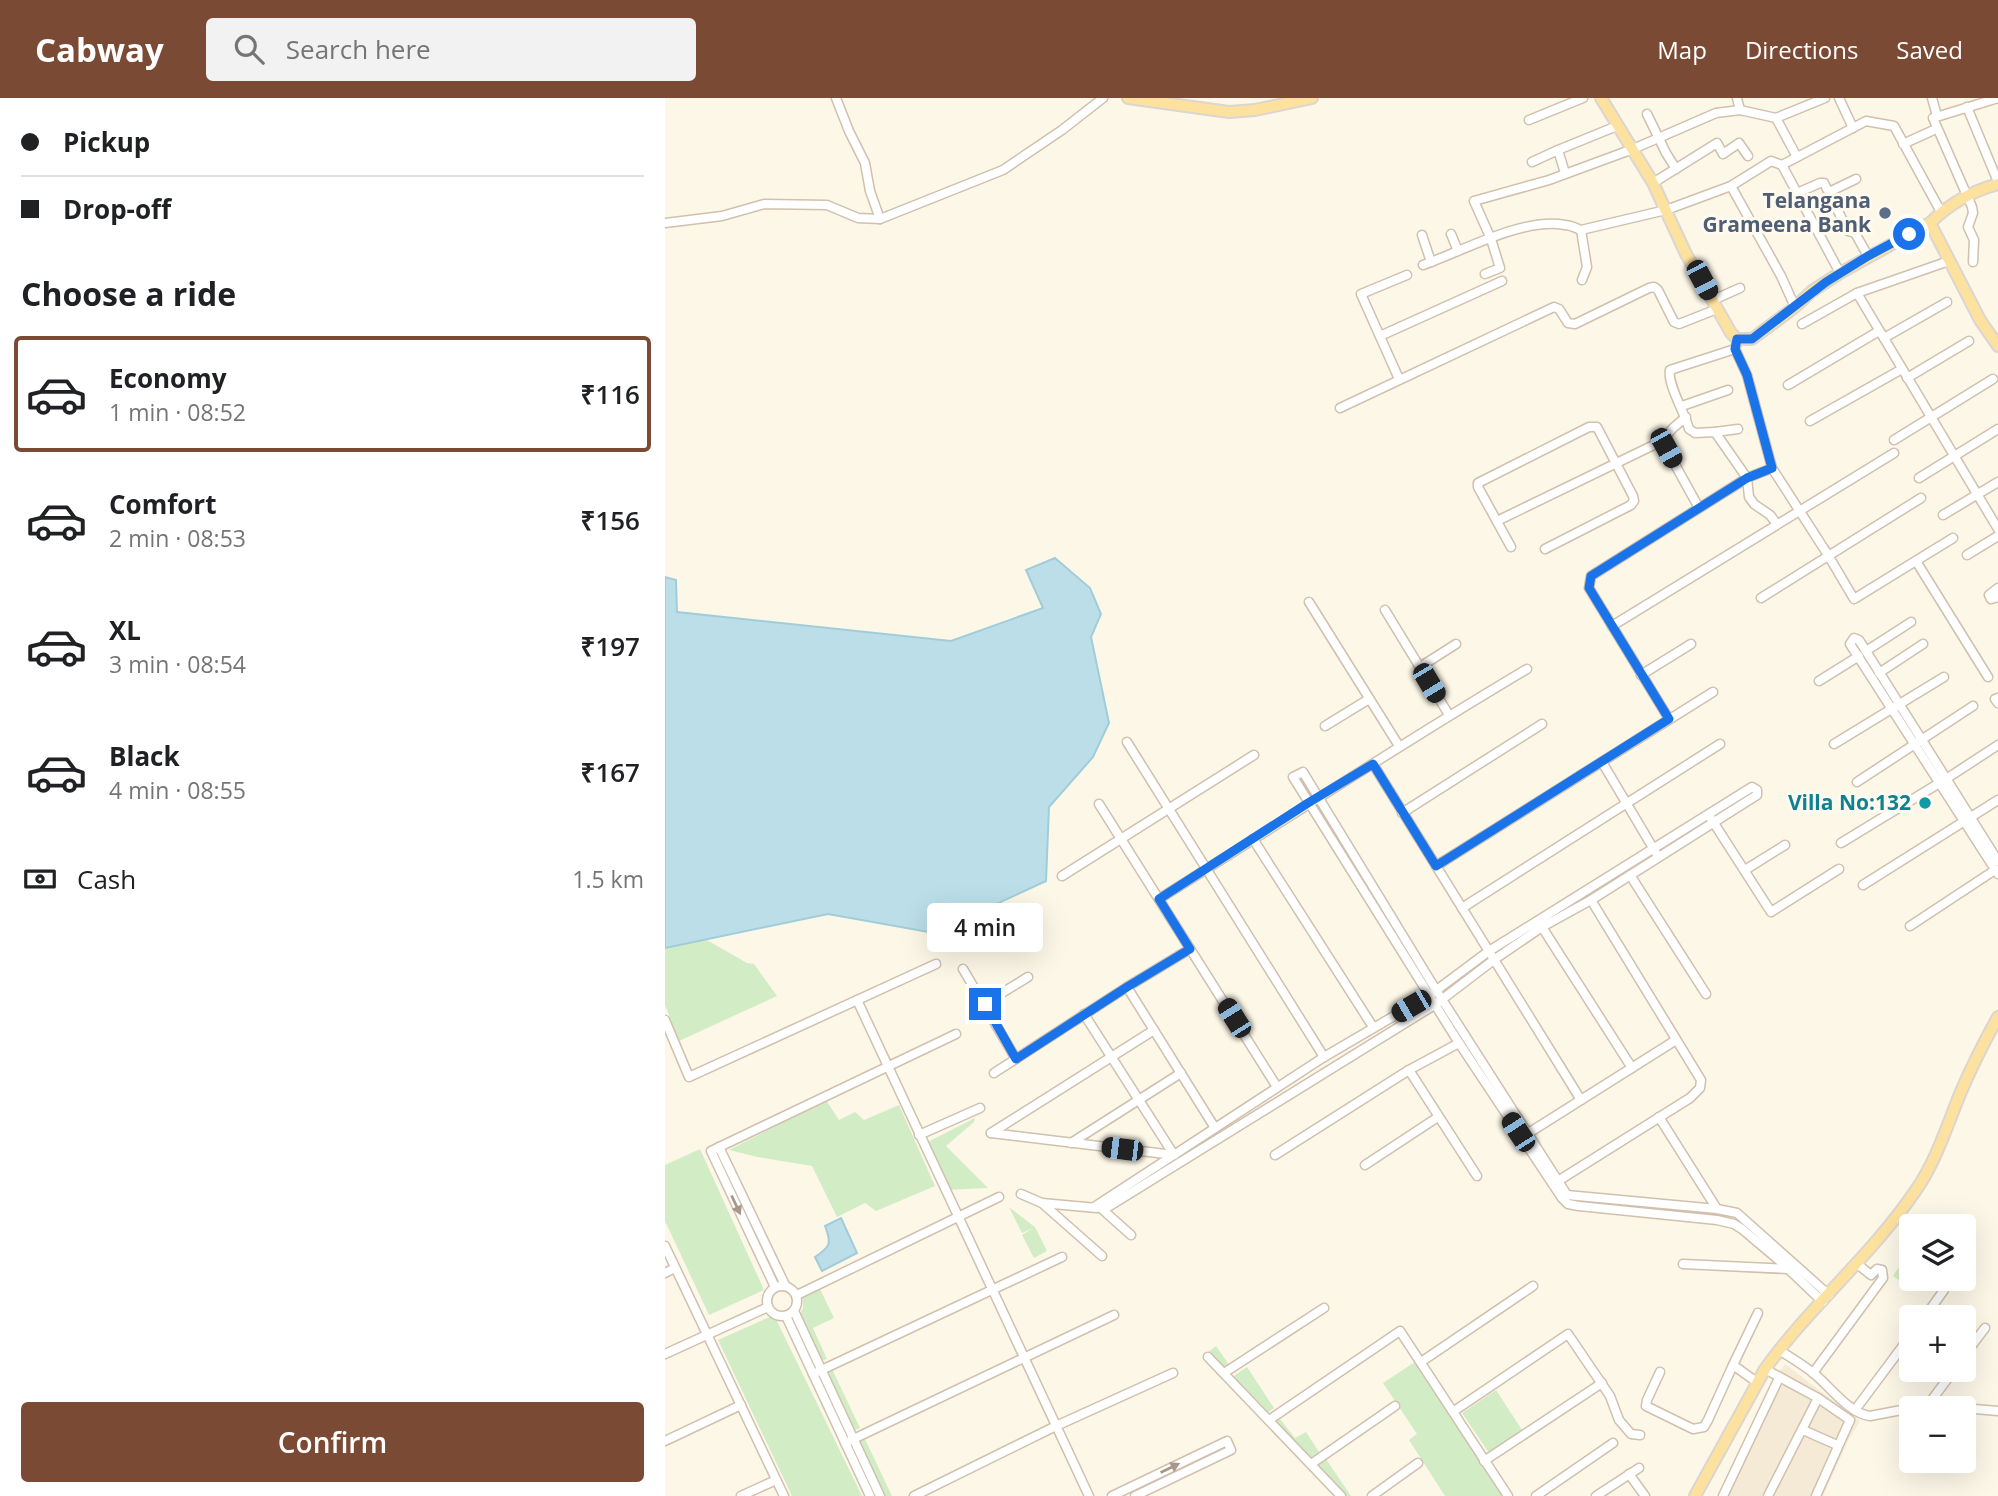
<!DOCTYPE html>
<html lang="en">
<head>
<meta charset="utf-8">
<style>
	:root { --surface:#fff; --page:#f2f2f2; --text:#202124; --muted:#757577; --line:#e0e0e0; --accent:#7b4a35 }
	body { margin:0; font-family:"Open Sans",sans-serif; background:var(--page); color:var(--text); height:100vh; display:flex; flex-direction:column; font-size:26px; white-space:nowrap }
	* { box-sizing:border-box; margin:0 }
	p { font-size:23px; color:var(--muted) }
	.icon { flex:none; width:38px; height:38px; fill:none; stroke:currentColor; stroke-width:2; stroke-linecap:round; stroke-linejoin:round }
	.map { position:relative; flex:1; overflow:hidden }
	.panel { display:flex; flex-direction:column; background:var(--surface); width:665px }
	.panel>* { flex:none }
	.top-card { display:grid; align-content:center; height:154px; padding:0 21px; background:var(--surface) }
	.tools { position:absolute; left:1234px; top:1116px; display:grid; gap:14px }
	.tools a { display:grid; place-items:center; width:77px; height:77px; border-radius:7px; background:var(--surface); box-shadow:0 7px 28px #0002; font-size:35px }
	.end { position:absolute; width:32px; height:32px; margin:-16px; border:9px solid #1a73e8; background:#fff; box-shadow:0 0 0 4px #fff }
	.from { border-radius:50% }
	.bubble { position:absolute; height:49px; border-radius:7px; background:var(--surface); box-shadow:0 7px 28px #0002; font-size:23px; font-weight:600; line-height:49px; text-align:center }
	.car { position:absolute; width:21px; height:42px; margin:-21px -10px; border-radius:9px; box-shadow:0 0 5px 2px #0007; background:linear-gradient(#222 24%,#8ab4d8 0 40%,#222 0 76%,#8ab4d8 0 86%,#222 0) }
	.top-card b { display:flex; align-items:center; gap:24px; height:66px; font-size:26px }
	.top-card b+b { border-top:2px solid var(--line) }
	.top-card i { width:18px; height:18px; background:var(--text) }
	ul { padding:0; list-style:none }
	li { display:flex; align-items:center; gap:21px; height:116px; margin:0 14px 10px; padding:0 7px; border:4px solid transparent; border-radius:7px }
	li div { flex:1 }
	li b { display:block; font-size:26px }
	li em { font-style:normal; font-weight:600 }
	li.active { border-color:var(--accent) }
	li>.icon { width:63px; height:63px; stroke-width:1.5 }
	h2 { padding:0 21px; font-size:32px; line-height:84px }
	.pay { display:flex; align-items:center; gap:18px; height:77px; padding:0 21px; font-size:26px }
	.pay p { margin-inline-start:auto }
	.button { display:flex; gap:14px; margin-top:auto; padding:14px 21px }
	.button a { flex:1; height:80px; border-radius:7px; background:var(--accent); color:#fff; font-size:28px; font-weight:600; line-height:80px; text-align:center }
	header { display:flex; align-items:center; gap:42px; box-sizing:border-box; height:98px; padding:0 35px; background:var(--accent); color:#fff }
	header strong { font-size:33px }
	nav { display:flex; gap:38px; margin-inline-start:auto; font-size:24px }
	.search { width:490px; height:63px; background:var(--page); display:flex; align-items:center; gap:18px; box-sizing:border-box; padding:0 24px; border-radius:7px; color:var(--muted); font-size:26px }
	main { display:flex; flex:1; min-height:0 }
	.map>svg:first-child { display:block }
	.residential { fill:#f5ead6 }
	.green { fill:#d2ecc6 }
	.water { fill:#bbdee8; stroke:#a1cdda; stroke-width:2 }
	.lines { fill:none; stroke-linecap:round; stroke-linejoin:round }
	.minor-casing { stroke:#d0c0ad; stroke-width:11 }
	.major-casing { stroke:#dcd5d0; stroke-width:14 }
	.minor { stroke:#fff; stroke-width:8 }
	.major { stroke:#fde29f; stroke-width:10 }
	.oneway { fill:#a8978a }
	.route { stroke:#1a73e8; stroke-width:9 }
	.service-dot { fill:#5c6f8a; stroke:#fffaf0; stroke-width:2.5 }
	.culture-dot { fill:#0f9aa8; stroke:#fffaf0; stroke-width:2.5 }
	.labels { text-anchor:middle; stroke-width:6; stroke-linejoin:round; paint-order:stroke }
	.service-label { font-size:21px; font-weight:bold; fill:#4e5e75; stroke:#fffaf0; text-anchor:end }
	.culture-label { font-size:21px; font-weight:bold; fill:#0d838f; stroke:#fffaf0; text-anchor:end }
</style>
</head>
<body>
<header>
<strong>Cabway</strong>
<div class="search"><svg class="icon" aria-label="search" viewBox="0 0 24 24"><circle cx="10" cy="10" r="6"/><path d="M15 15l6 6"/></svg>Search here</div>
<nav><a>Map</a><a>Directions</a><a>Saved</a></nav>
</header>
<main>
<section class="panel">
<div class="top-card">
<b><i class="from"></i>Pickup</b>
<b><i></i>Drop-off</b>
</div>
<h2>Choose a ride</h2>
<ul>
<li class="active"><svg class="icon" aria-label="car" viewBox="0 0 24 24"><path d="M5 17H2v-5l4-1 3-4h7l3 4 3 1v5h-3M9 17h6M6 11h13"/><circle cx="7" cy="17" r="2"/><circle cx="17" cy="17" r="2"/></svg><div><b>Economy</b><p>1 min · 08:52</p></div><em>₹116</em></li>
<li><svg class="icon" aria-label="car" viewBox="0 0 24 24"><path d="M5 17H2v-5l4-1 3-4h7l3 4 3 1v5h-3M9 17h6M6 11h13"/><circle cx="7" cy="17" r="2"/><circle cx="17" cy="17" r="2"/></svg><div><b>Comfort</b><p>2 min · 08:53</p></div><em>₹156</em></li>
<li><svg class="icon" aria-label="car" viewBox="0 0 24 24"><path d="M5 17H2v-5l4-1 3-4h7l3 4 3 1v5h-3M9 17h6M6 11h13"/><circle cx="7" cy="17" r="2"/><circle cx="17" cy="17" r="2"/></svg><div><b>XL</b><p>3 min · 08:54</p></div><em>₹197</em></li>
<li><svg class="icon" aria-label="car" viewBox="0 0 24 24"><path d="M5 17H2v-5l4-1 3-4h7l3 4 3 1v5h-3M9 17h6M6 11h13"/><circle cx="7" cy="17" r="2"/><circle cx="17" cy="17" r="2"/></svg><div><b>Black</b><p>4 min · 08:55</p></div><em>₹167</em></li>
</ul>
<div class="pay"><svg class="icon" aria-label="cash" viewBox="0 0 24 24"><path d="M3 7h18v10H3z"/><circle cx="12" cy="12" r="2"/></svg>Cash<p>1.5 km</p></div>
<div class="button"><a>Confirm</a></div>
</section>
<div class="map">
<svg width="1333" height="1398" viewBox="0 0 1333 1398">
	<rect width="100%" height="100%" fill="#fdf7e8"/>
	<polygon class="residential" points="1120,1266 1195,1323 1183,1343 1158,1398 1054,1398 1109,1282"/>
	<g class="green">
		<polygon points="33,837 82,865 89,866 112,898 14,943 0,907 0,846"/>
		<polygon points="161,1002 174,1022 190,1014 199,1022 234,1007 270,1088 211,1113 200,1105 172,1119 147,1068 92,1059 64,1052"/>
		<polygon points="310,1020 309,1024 281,1048 323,1090 281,1092 259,1046"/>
		<polygon points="35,1051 99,1192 44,1217 0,1123 0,1067"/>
		<polygon points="344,1109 370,1129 382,1153 369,1160 357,1137 368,1130 357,1135"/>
		<polygon points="1237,1165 1246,1172 1246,1181 1248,1181 1243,1188 1228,1178"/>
		<polygon points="154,1189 169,1220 148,1230 162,1261 156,1263 134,1218 138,1210 138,1198"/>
		<polygon points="109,1217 197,1398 127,1398 53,1242"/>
		<polygon points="551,1248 565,1268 560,1272 543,1254"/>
		<polygon points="750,1264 837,1398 780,1398 744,1342 752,1336 718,1285"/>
		<polygon points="582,1269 609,1310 601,1316 567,1279"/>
		<polygon points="167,1271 195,1330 188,1333 160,1274"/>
		<polygon points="831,1292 857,1332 824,1355 797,1315"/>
		<polygon points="615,1321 630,1340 641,1334 654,1354 646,1359 610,1324"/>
		<polygon points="200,1341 227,1398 218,1398 193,1345"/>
		<polygon points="661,1361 686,1398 680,1398 651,1368"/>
	</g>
	<g class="water">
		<polygon points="390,460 425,490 436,516 426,539 444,625 428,659 384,709 381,783 269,835 163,816 0,850 0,479 11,482 12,514 286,543 378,510 361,472"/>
		<path d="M176 1120 192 1155 157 1173 150 1159C165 1149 167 1146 160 1128Z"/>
	</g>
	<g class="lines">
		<defs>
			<g id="minor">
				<polyline points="171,0 184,33 200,65 205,93 215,121"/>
				<polyline points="1072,0 1075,12"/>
				<polyline points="1174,0 1188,30"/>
				<polyline points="1267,0 1272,18"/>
				<polyline points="1302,9 1333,84"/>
				<polyline points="982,16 1001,55 1011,71"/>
				<polyline points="1111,20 1132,59"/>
				<polyline points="864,22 918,0"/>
				<polyline points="1238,46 1271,31"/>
				<polyline points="893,52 900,75"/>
				<polyline points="867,64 893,52 952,28"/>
				<polyline points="1117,67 1175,175"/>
				<polyline points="988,85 1052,45 1058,56 1074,45 1083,58"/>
				<polyline points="1066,88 1116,178 1130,209"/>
				<polyline points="1164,94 1191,81"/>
				<polyline points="1132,95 1155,85 1159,85 1183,133 1190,135 1203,158"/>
				<polyline points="0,125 57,118 99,106 162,107 193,120 215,121 338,72 397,32 438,0"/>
				<polyline points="786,136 793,153"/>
				<polyline points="757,137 766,164"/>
				<polyline points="1308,164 1309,142 1303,129 1308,115 1307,109 1268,20 1333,0"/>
				<path d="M758 167C798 153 858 119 900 127 905 127 911 130 916 132"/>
				<polyline points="820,176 835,170 826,141 809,103 884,82 968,51 1051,15 1075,12 1111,20 1160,0"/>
				<polyline points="917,182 922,169 916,132 1001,112 1066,88 1106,63 1117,67 1201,23 1229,28 1276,114"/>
				<polyline points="1192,195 1284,163"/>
				<polyline points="1048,202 1075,190"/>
				<polyline points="1137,226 1192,195 1333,431"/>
				<polyline points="715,238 837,183"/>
				<polyline points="1219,240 1282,204"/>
				<path d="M1071 248 1070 251 1005 272C1002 286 1020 315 1024 331L1030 335 1050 334 1082 380 1084 399 1089 406 1105 417 1112 426"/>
				<polyline points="1242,280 1304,243"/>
				<polyline points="734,281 696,196 742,177"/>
				<polyline points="1123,287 1214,233"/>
				<polyline points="1017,308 1063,292"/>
				<polyline points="675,310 889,209 894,211 903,225 910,226 984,190 989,189 993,192 1009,224 1014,226 1052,211"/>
				<polyline points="1145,323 1237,271"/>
				<polyline points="1050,334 1073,331"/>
				<polyline points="1229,342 1328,281"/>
				<polyline points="997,343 1008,330 1021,319"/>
				<polyline points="1107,370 1163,457 1189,501 1288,440"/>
				<polyline points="1254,380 1333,331"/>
				<polyline points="1278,417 1333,384"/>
				<polyline points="832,423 997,343 1034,410"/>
				<polyline points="846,449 813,389 813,385 924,329 932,329 968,398 969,403 966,407 880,451"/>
				<polyline points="1302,457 1333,438"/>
				<polyline points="1251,463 1323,579"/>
				<polyline points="1333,490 1324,497 1326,501 1333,499"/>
				<polyline points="1096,500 1256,400"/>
				<polyline points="644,504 734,648"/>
				<polyline points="720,512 784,617"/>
				<polyline points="947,528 1229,355"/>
				<polyline points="1201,553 1246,524"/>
				<polyline points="755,569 791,546"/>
				<polyline points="1214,575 1258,546"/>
				<polyline points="976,577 1026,546"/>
				<polyline points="1154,583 1194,558"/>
				<polyline points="1333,600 1330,601 1333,605"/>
				<polyline points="1004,621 924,490 926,478 1082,380 1107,370 1082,277 1070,251"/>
				<polyline points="660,628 704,601"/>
				<polyline points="462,644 659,959"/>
				<polyline points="1169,646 1279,579"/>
				<polyline points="937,664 991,755"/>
				<polyline points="708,666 916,1002"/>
				<polyline points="1192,684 1308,608"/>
				<polyline points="434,706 612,989"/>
				<polyline points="737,715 877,626"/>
				<polyline points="1045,719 1106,814 1174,771"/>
				<polyline points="588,741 708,929"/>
				<polyline points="1176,745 1281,681 1333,647"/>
				<polyline points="1333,763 1194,542 1189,540 1185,546 1333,776"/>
				<polyline points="771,768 1048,594"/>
				<polyline points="1080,772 1120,747"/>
				<polyline points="965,777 1041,896"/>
				<polyline points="397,778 589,657"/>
				<polyline points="1198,787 1333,702"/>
				<path d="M494 801C617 724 737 645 862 571"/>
				<polyline points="797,810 1055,646"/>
				<polyline points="1245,828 1330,772"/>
				<polyline points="877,829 967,970"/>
				<polyline points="298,871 351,961"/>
				<polyline points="462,889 550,1030"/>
				<polyline points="192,902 424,1398"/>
				<polyline points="319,906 363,879"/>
				<polyline points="419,916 509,1057"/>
				<polyline points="0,922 24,979 271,866"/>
				<polyline points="744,972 812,1078"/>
				<polyline points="329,975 462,889 525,851"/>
				<polyline points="994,1019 1052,1111"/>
				<polyline points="326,1035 489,932"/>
				<polyline points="326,1035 509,1057"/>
				<polyline points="862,1036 1011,942"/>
				<polyline points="254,1037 315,1010"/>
				<polyline points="406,1045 516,975"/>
				<polyline points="54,1049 120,1187"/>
				<polyline points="610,1057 744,972 794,945"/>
				<polyline points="700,1067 773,1019"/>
				<polyline points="893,1083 1025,1000 1035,990 1036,982 926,802"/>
				<polyline points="356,1096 377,1105 432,1110"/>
				<polyline points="377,1105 437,1158"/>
				<polyline points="429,1109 659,959 765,897 824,853 1087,689 1092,692 1092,697 926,802 877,829 830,861 771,906 438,1112 466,1137"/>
				<polyline points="0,1148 119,1398"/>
				<polyline points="1018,1166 1123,1171"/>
				<polyline points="0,1175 10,1170"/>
				<circle cx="117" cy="1203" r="15"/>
				<polyline points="110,1189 46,1053 291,936"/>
				<polyline points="132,1197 334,1099"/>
				<polyline points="1158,1204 1116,1164 1077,1131 1069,1126 1052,1122 914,1108 903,1106 897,1100 794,945 628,679 638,674 771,892 902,1097 1052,1111 1072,1115 1164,1197"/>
				<polyline points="129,1213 215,1398"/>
				<polyline points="121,1218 205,1398"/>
				<polyline points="1259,1220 1279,1192"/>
				<path d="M1114 1252C1125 1259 1137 1266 1147 1274 1163 1286 1184 1316 1205 1318L1263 1307 1333 1313"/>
				<polyline points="0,1256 103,1209"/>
				<polyline points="543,1259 676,1398"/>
				<polyline points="1298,1259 1320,1230"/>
				<polyline points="756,1264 868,1188"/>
				<polyline points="1068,1267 1093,1215"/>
				<polyline points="1100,1271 1153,1300 1185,1322 1151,1398"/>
				<polyline points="995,1274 982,1302 981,1308 1028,1331 1039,1329 1043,1322 1068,1267 1093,1285"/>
				<polyline points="559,1275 659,1210"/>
				<polyline points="1148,1275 1218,1180 1217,1172 1212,1171 1206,1177 1191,1165"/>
				<polyline points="148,1276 397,1159"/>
				<polyline points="1263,1307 1289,1272"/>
				<polyline points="1190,1312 1246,1237"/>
				<polyline points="789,1313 903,1236 945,1298 954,1322 966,1336 975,1337"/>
				<polyline points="604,1322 735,1233 843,1398"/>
				<polyline points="1138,1332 1172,1347"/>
				<polyline points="0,1343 76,1307"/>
				<polyline points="180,1345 449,1217"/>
				<polyline points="819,1363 937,1285"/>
				<polyline points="646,1366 730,1308"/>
				<polyline points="964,1376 980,1398"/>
				<polyline points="76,1398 111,1382"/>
				<polyline points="249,1398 391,1328 508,1275"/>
				<polyline points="447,1398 562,1343 566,1352 470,1398"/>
				<polyline points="707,1398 753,1365"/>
				<polyline points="871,1398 948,1345"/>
				<polyline points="931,1398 974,1370"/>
				<polyline points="1058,1398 1114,1280"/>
				<polyline points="1103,1398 1153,1300"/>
			</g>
			<g id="major">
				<polyline points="463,0 564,14 590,12 647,0"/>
				<path d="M936 0 988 85 1021 156 1066 235 1072 241H1087L1130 209 1147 193 1175 175 1265 125C1284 106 1307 93 1333 86"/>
				<polyline points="1265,125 1315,222 1333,248"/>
				<path d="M1030 1398 1100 1271C1145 1208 1207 1157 1251 1092 1271 1063 1282 1028 1295 996 1306 970 1319 944 1333 919"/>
			</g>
		</defs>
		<use href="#minor" class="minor-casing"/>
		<use href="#major" class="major-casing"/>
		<use href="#minor" class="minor"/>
		<use href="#major" class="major"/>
	</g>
	<defs><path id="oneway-solid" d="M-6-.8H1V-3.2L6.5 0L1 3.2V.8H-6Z" transform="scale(1.75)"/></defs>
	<g class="oneway">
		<use href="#oneway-solid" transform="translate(71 1107) rotate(65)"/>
		<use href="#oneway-solid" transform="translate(505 1370) rotate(-26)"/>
	</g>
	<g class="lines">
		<polyline class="route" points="320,906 351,961 462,889 525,851 494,801 643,705 708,666 771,768 1004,621 924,490 926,478 1082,380 1107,370 1082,277 1070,251 1072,241 1087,241 1161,184 1203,158 1244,136"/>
	</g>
	<circle class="service-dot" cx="1220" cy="115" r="7"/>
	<circle class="culture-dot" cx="1260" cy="705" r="7"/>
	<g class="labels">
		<g class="service-label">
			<text x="1206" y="110">Telangana<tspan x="1206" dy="24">Grameena Bank</tspan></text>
		</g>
		<g class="culture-label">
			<text x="1246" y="712">Villa No:132</text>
		</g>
	</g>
</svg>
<div class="tools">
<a><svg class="icon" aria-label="layers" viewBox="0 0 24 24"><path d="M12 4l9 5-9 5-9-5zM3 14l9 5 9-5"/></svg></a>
<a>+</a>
<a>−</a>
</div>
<i class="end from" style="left:1244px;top:136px"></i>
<i class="end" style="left:320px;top:906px"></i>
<div class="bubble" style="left:262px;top:805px;width:116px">4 min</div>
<i class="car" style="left:1037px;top:182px;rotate:152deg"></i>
<i class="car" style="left:1001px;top:350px;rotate:151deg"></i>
<i class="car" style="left:764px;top:585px;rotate:149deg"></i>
<i class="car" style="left:746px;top:908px;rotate:240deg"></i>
<i class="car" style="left:569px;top:920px;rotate:328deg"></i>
<i class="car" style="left:853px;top:1034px;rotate:327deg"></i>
<i class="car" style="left:457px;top:1051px;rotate:277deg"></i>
</div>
</main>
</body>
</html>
